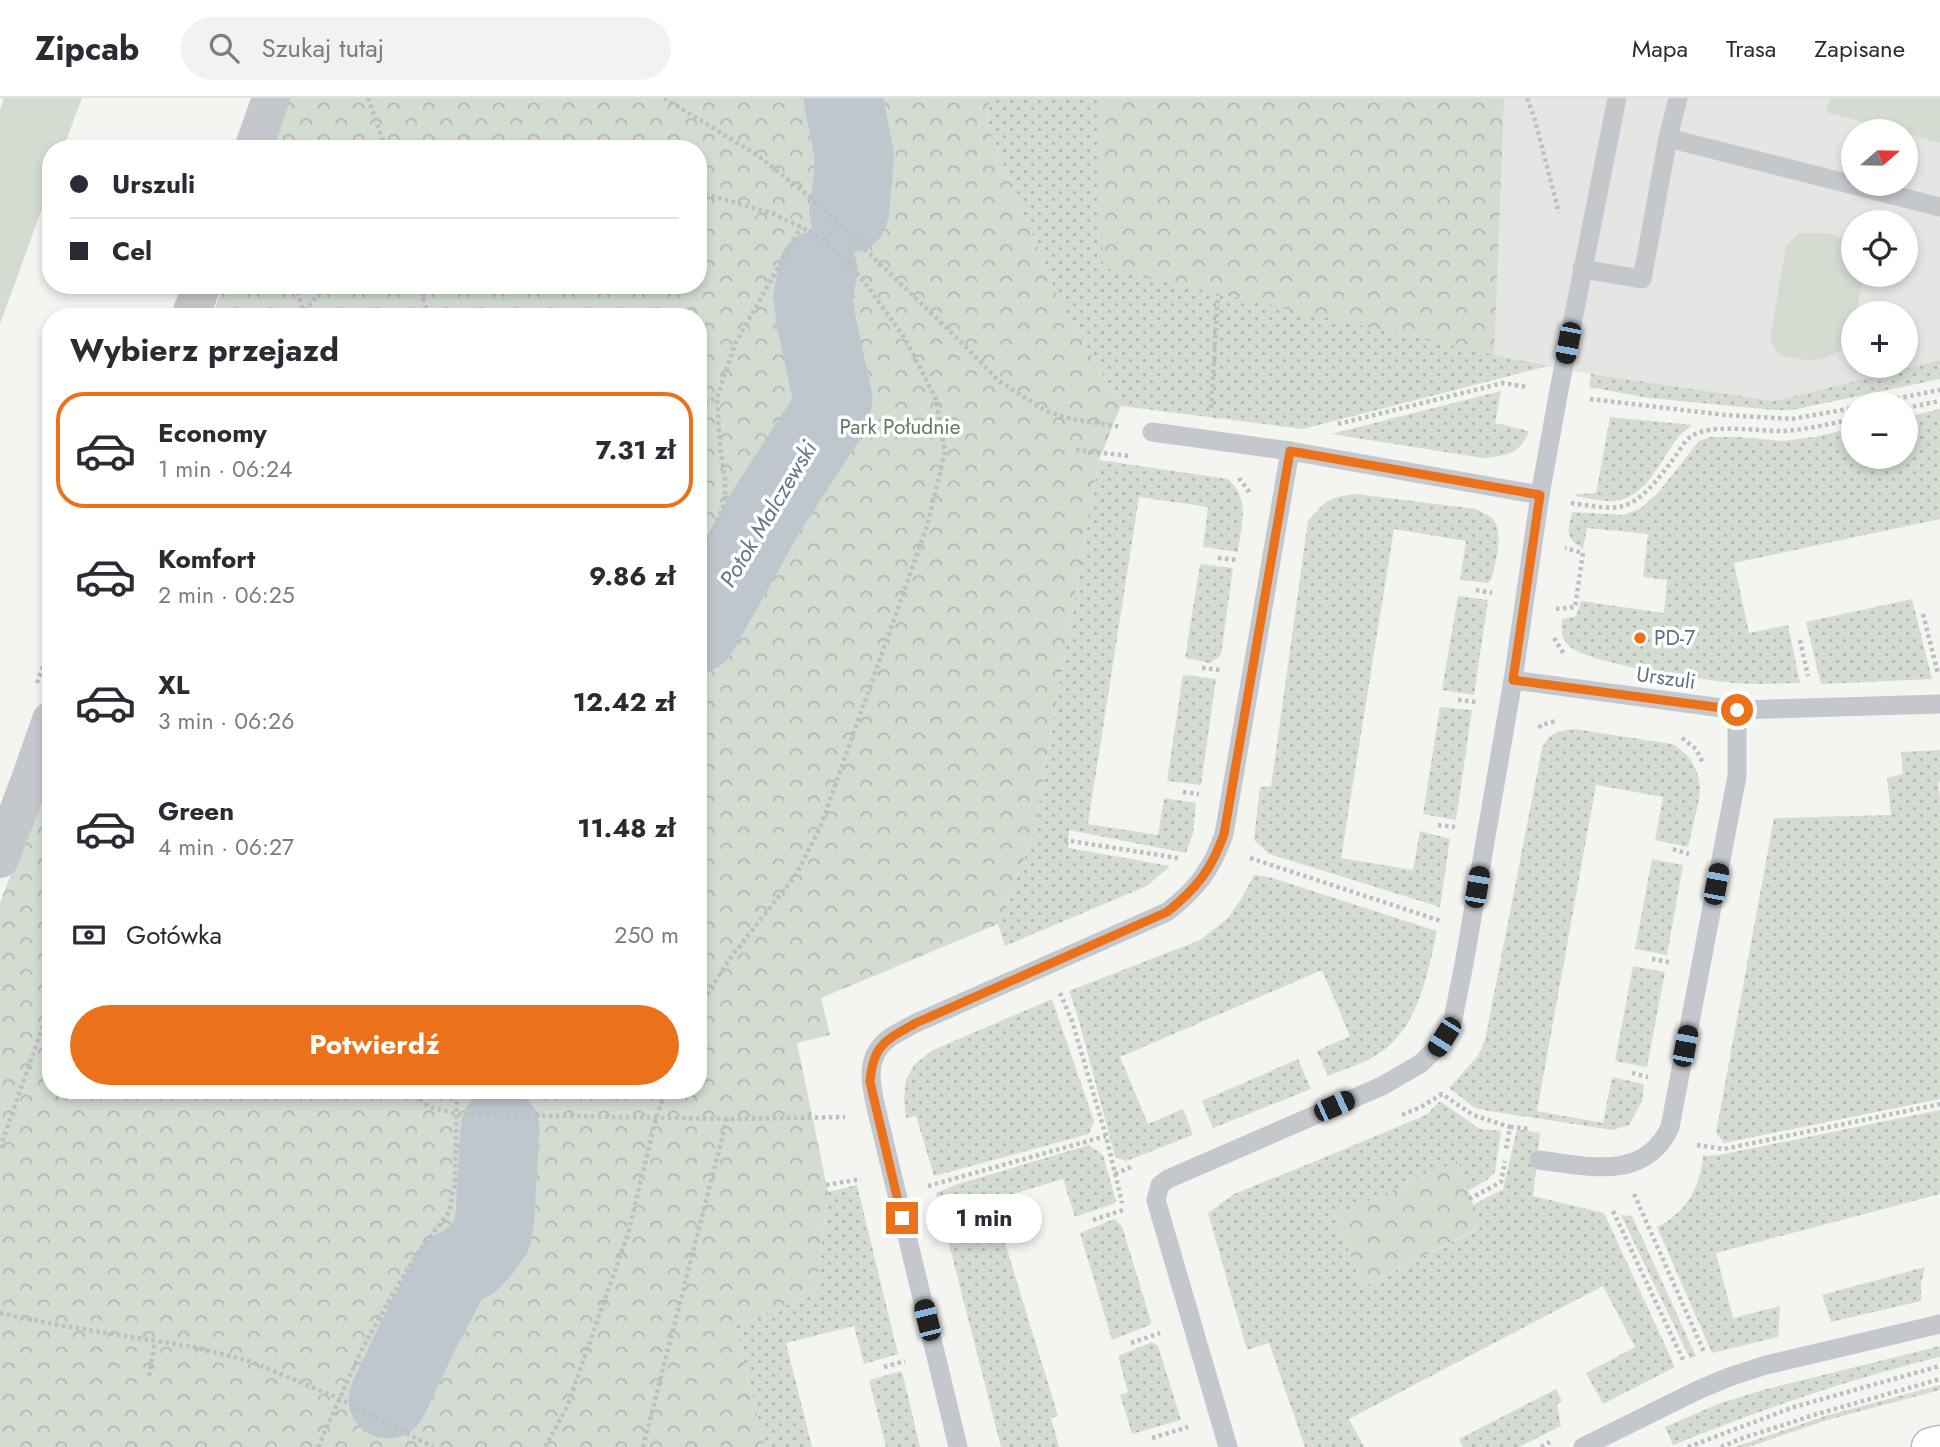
<!DOCTYPE html>
<html lang="pl">
<head>
<meta charset="utf-8">
<style>
	:root { --surface:#fff; --page:#f2f2f3; --text:#2b2b33; --muted:#7c7c81; --line:#e1e1e2; --accent:#eb721b }
	body { margin:0; font-family:Jost,sans-serif; background:var(--page); color:var(--text); height:100vh; display:flex; flex-direction:column; font-size:26px; white-space:nowrap }
	* { box-sizing:border-box; margin:0 }
	p { font-size:23px; color:var(--muted) }
	.icon { flex:none; width:38px; height:38px; fill:none; stroke:currentColor; stroke-width:2; stroke-linecap:round; stroke-linejoin:round }
	.map { position:relative; flex:1; overflow:hidden }
	.sheet { position:absolute; left:42px; top:210px; width:665px; height:791px; display:flex; flex-direction:column; background:var(--surface); border-radius:28px; box-shadow:0 4px 10px #0003 }
	.sheet>* { flex:none }
	.hud { position:absolute; left:42px; top:42px; width:665px; height:154px; border-radius:28px; box-shadow:0 4px 10px #0003; display:grid; align-content:center; height:154px; padding:0 28px; background:var(--surface) }
	.needle { width:46px; rotate:70deg }
	.tools { position:absolute; left:1841px; top:21px; display:grid; gap:14px }
	.tools a { display:grid; place-items:center; width:77px; height:77px; border-radius:50%; background:var(--surface); box-shadow:0 4px 10px #0003; font-size:35px }
	.end { position:absolute; width:32px; height:32px; margin:-16px; border:9px solid #eb721b; background:#fff; box-shadow:0 0 0 4px #fff }
	.from { border-radius:50% }
	.bubble { position:absolute; height:49px; border-radius:24px; background:var(--surface); box-shadow:0 4px 10px #0003; font-size:23px; font-weight:700; line-height:49px; text-align:center }
	.car { position:absolute; width:21px; height:42px; margin:-21px -10px; border-radius:9px; box-shadow:0 0 5px 2px #0007; background:linear-gradient(#222 24%,#8ab4d8 0 40%,#222 0 76%,#8ab4d8 0 86%,#222 0) }
	.hud b { display:flex; align-items:center; gap:24px; height:66px; font-size:26px }
	.hud b+b { border-top:2px solid var(--line) }
	.hud i { width:18px; height:18px; background:var(--text) }
	ul { padding:0; list-style:none }
	li { display:flex; align-items:center; gap:21px; height:116px; margin:0 14px 10px; padding:0 14px; border:4px solid transparent; border-radius:28px }
	li div { flex:1 }
	li b { display:block; font-size:26px }
	li em { font-style:normal; font-weight:700 }
	li.on { border-color:var(--accent) }
	li>.icon { width:63px; height:63px; stroke-width:1.5 }
	h2 { padding:0 28px; font-size:32px; line-height:84px }
	.pay { display:flex; align-items:center; gap:18px; height:77px; padding:0 28px; font-size:26px }
	.pay p { margin-inline-start:auto }
	.primary-button { display:flex; gap:14px; margin-top:auto; padding:14px 28px }
	.primary-button a { flex:1; height:80px; border-radius:42px; background:var(--accent); color:#fff; font-size:28px; font-weight:700; line-height:80px; text-align:center }
	header { display:flex; align-items:center; gap:42px; box-sizing:border-box; height:98px; padding:0 35px; background:var(--surface); border-bottom:2px solid var(--line) }
	header strong { font-size:33px }
	nav { display:flex; gap:38px; margin-inline-start:auto; font-size:24px }
	.search { width:490px; height:63px; background:var(--page); display:flex; align-items:center; gap:18px; box-sizing:border-box; padding:0 24px; border-radius:38px; color:var(--muted); font-size:26px }
	.map>svg:first-child { display:block }
	.built { fill:#e5e6e4; fill-rule:evenodd }
	.grass { fill:url(#grass-dots) }
	.park { fill:url(#park-crowns) }
	.garden { fill:#d4dcd2 }
	.lines { fill:none; stroke-linecap:round; stroke-linejoin:round }
	.river { stroke:#bec7ce; stroke-width:79 }
	.secondary-casing { stroke:#b6bac0; stroke-width:41 }
	.path { stroke:#bebfc2; stroke-width:4.5; stroke-dasharray:3.5 3.5; stroke-linecap:butt }
	.lane { stroke:#c4c7cb; stroke-width:19 }
	.street { stroke:#c4c7cb; stroke-width:38 }
	.secondary { stroke:#fff; stroke-width:38 }
	.route { stroke:#eb721b; stroke-width:9 }
	.poi-dot { fill:#eb721b; stroke:#fff; stroke-width:2.5 }
	.labels { text-anchor:middle; stroke-width:7; stroke-linejoin:round; paint-order:stroke }
	.park-label { font-size:21px; fill:#627a62; stroke:#fff }
	.poi-label { font-size:21px; fill:#626f84; stroke:#fff; text-anchor:start }
	.street-label { font-size:21px; fill:#626f84; stroke:#fff }
	.water-label { font-size:23px; font-style:italic; fill:#637788; stroke:#fff }
</style>
</head>
<body>
<header>
<strong>Zipcab</strong>
<div class="search"><svg class="icon" aria-label="search" viewBox="0 0 24 24"><circle cx="10" cy="10" r="6"/><path d="M15 15l6 6"/></svg>Szukaj tutaj</div>
<nav><a>Mapa</a><a>Trasa</a><a>Zapisane</a></nav>
</header>
<div class="map">
<svg width="1940" height="1349" viewBox="0 0 1940 1349">
	<defs>
		<pattern id="grass-dots" width="8" height="8" patternUnits="userSpaceOnUse" patternTransform="scale(1.75)"><rect width="8" height="8" fill="#d4dcd2"/><path d="M2 2h.1M6 6h.1" fill="none" stroke="#afb7b0" stroke-width="1.8" stroke-linecap="round"/></pattern>
		<pattern id="park-crowns" width="20" height="18" patternUnits="userSpaceOnUse" patternTransform="scale(1.75)"><rect width="20" height="18" fill="#d4dcd2"/><path d="M2 6a3 3 0 1 1 6 0M12 15a3 3 0 1 1 6 0" fill="none" stroke="#afb7b0"/></pattern>
	</defs>
	<rect width="100%" height="100%" fill="#f4f5f1"/>
	<path class="built" d="M1504 0H1940V262L1775 303 1563 272 1494 257ZM1853 33H1906V86H1853ZM1853 124H1906V177H1853ZM1853 215H1906V268H1853Z"/>
	<g class="grass">
		<polygon points="989,0 1504,0 1494,257 1548,268 1303,331 1121,308 1061,206 988,29"/>
		<polygon points="1940,262 1940,281 1792,312 1774,312 1649,300 1589,289 1591,276 1775,303"/>
		<path d="M1501 293 1495 325 1529 333C1519 357 1507 357 1483 360L1331 336Z"/>
		<path d="M1940 311V421L1734 465 1749 535 1788 527 1800 585C1778 585 1756 587 1735 585 1705 582 1585 566 1568 547 1561 539 1561 531 1562 521L1576 518 1581 503 1664 515 1667 482 1643 479 1648 436 1587 430 1583 451C1564 439 1568 434 1572 414L1623 417 1640 411 1657 396 1699 343 1710 339H1738L1782 343 1814 339 1853 330V359H1906V319Z"/>
		<path d="M1610 319 1692 327C1688 331 1683 334 1679 338 1661 360 1647 400 1615 403 1602 404 1589 400 1576 398L1577 396 1596 395Z"/>
		<path d="M1099 362 1228 381C1251 402 1241 426 1238 454L1203 449 1208 409 1139 399 1088 726 1158 737 1164 700 1196 705 1193 735 1186 755 1069 732 1068 750 1170 768 1147 788 1005 848 998 826 1033 739Z"/>
		<path d="M1356 396 1476 411C1481 414 1487 416 1491 419 1506 433 1495 463 1492 480L1488 485 1460 482 1466 443 1394 431 1341 760 1413 772 1420 733 1450 741 1440 809 1269 756 1254 742 1260 689 1271 688 1308 423C1325 403 1329 399 1356 396Z"/>
		<polygon points="1200,466 1233,470 1221,557 1210,565 1185,560"/>
		<polygon points="1458,498 1488,502 1474,597 1442,592"/>
		<polygon points="1912,501 1932,581 1821,586 1806,524"/>
		<polygon points="1183,577 1216,581 1201,687 1167,683"/>
		<polygon points="1440,609 1472,612 1456,722 1423,716"/>
		<path d="M1574 631 1672 646C1688 654 1699 671 1700 690 1700 703 1691 735 1688 749L1655 742 1663 699 1596 687 1537 1013 1603 1025 1612 979 1644 986 1642 1003 1629 1027 1613 1032 1489 1013 1475 1010 1449 990 1478 958 1485 942 1542 650C1550 635 1557 633 1574 631Z"/>
		<polygon points="1940,652 1940,684 1938,685 1940,700 1940,1001 1724,1045 1716,1035 1774,720 1891,717 1887,680 1903,676 1901,654"/>
		<polygon points="1652,761 1683,767 1667,857 1635,851"/>
		<path d="M1254 777 1269 779 1437 833C1427 877 1419 930 1378 956 1363 966 1344 971 1328 978L1317 953 1350 938 1322 872 1120 959 1148 1026 1183 1011 1193 1037 1126 1063 1115 1059 1078 919 1069 893 1200 842 1228 820 1241 801Z"/>
		<polygon points="1633,868 1665,874 1647,969 1615,963"/>
		<polygon points="1052,901 1094,1023 1089,1036 934,1078 916,1018 906,1020 904,1001 906,981 915,966 933,952"/>
		<polygon points="1298,961 1311,991 1213,1030 1202,1003"/>
		<polygon points="1440,1003 1480,1031 1501,1033 1495,1074 1487,1082 1468,1093 1458,1063 1335,1118 1363,1189 1480,1130 1473,1107 1503,1091 1517,1031 1540,1035 1533,1098 1604,1115 1675,1269 1603,1306 1586,1275 1635,1249 1603,1188 1349,1321 1364,1349 1305,1349 1269,1245 1247,1252 1208,1115 1234,1096 1316,1063 1426,1017"/>
		<path d="M1940 1012V1096L1716 1155 1733 1220 1780 1208 1778 1239 1712 1255 1657 1129C1687 1114 1700 1090 1703 1058L1719 1057Z"/>
		<polygon points="1089,1047 1103,1057 1116,1103 1113,1106 1075,1119 1063,1081 992,1102 1058,1318 1051,1320 1059,1349 1001,1349 936,1095 955,1087"/>
		<polygon points="857,1087 898,1256 864,1266 854,1228 786,1245 812,1349 765,1349 735,1228 816,1195 828,1094"/>
		<polygon points="1621,1117 1632,1118 1696,1258 1690,1261"/>
		<polygon points="1114,1121 1122,1128 1151,1224 1150,1227 1112,1242 1080,1135"/>
		<polygon points="1925,1169 1921,1186 1921,1203 1831,1224 1822,1197"/>
		<polygon points="1152,1244 1158,1248 1181,1322 1132,1336 1120,1297 1128,1294 1118,1258"/>
		<path d="M1940 1248V1259C1849 1281 1760 1312 1673 1347L1665 1329 1718 1306 1763 1292Z"/>
		<polygon points="902,1273 920,1349 886,1349 869,1282"/>
		<polygon points="1940,1287 1940,1292 1827,1322 1748,1349 1735,1349 1825,1318"/>
		<polygon points="1556,1291 1562,1303 1557,1306 1561,1328 1519,1349 1463,1349 1459,1341"/>
	</g>
	<g class="park">
		<polygon points="288,0 989,0 988,29 1061,206 1121,308 1099,362 1033,739 998,826 821,900 830,937 797,945 828,1094 816,1195 735,1228 765,1349 0,1349 0,805 51,671 51,992 698,992 698,219 212,219 223,187 698,187 698,51 271,51"/>
		<polygon points="1099,0 1504,0 1494,257 1103,170"/>
		<polygon points="1458,1063 1481,1129 1363,1189 1335,1118"/>
	</g>
	<g class="garden">
		<polygon points="4,0 82,0 63,51 51,51 51,86 0,226 0,11"/>
		<polygon points="1830,0 1940,0 1940,45 1906,36 1906,33 1896,33 1826,14"/>
		<path d="M1799 135H1829L1853 144V177H1864L1856 215H1853V226L1849 246C1821 268 1811 263 1778 257L1770 241 1786 148Z"/>
	</g>
	<g class="lines">
		<g class="river">
			<polyline points="843,0 854,56 853,80 849,115"/>
			<polyline points="698,535 767,412 828,318 833,301 816,223 813,199 818,172"/>
			<polyline points="388,1301 418,1238 452,1173 470,1163 481,1152 492,1137 495,1117 500,1030"/>
		</g>
		<defs>
			<polyline id="secondary" points="1931,1349 1940,1347"/>
		</defs>
		<use href="#secondary" class="secondary-casing"/>
		<g class="path">
			<polyline points="368,0 386,51"/>
			<polyline points="664,0 757,57 814,102 964,247 999,283 1046,313 1072,321 1121,329"/>
			<polyline points="1527,0 1535,22 1559,115"/>
			<polyline points="698,94 774,116 801,129 825,142 863,182 904,239 936,301 945,354 927,428 821,727 796,777 731,859 698,910"/>
			<polyline points="825,142 838,126"/>
			<polyline points="296,187 303,213"/>
			<polyline points="419,187 429,219"/>
			<polyline points="300,219 326,187"/>
			<polyline points="1590,301 1725,317 1792,321 1853,310"/>
			<polyline points="1869,306 1940,292"/>
			<polyline points="698,307 717,300"/>
			<polyline points="1211,310 1218,196"/>
			<polyline points="1906,310 1940,303"/>
			<polyline points="1338,326 1503,285 1527,289"/>
			<polyline points="1076,352 1130,358"/>
			<polyline points="1239,380 1250,395"/>
			<path d="M1571 405C1586 407 1605 411 1619 409 1641 405 1658 381 1671 364 1677 357 1683 345 1690 339 1711 324 1760 334 1785 333 1808 331 1830 326 1853 321"/>
			<polyline points="698,452 714,431 725,403 725,380 720,349 717,300 735,246 801,129"/>
			<polyline points="1218,460 1238,462"/>
			<polyline points="1476,492 1492,495"/>
			<polyline points="1556,511 1575,509 1583,455 1565,450"/>
			<polyline points="1923,516 1938,576"/>
			<polyline points="1554,540 1564,556"/>
			<polyline points="1800,542 1808,578"/>
			<polyline points="1202,570 1222,572"/>
			<polyline points="37,585 51,546"/>
			<polyline points="1458,602 1478,604"/>
			<polyline points="1539,630 1541,627 1556,623"/>
			<polyline points="1682,640 1696,651 1703,665"/>
			<polyline points="1183,694 1199,696"/>
			<polyline points="1438,727 1455,729"/>
			<polyline points="1064,742 1178,760"/>
			<polyline points="1673,751 1689,756"/>
			<polyline points="1250,760 1441,823"/>
			<polyline points="1652,861 1669,864"/>
			<polyline points="1060,895 1072,923 1106,1038 1122,1105"/>
			<polyline points="1632,975 1648,979"/>
			<polyline points="409,992 429,1009 457,1016 727,1021 845,1019"/>
			<polyline points="1402,1017 1421,1009 1442,996 1473,1017 1510,1029 1506,1051"/>
			<polyline points="1510,1029 1530,1031"/>
			<polyline points="1697,1047 1724,1051 1940,1006"/>
			<polyline points="0,1050 51,905"/>
			<polyline points="1115,1076 1133,1068"/>
			<polyline points="826,1087 861,1081"/>
			<polyline points="928,1088 1106,1038"/>
			<polyline points="1634,1096 1704,1254"/>
			<polyline points="1469,1101 1501,1084 1505,1063"/>
			<polyline points="1613,1113 1684,1264"/>
			<polyline points="1093,1122 1123,1112"/>
			<polyline points="0,1215 58,1227 193,1249 250,1263 340,1301 433,1349"/>
			<polyline points="1131,1245 1160,1235"/>
			<polyline points="884,1269 905,1263"/>
			<polyline points="149,1278 155,1244"/>
			<polyline points="1152,1340 1188,1329"/>
			<polyline points="318,1349 360,1255 392,1197 415,1159 449,1114 455,1086 457,992"/>
			<polyline points="545,1349 567,1309 628,1136 656,1020 666,992"/>
			<polyline points="643,1349 727,1021"/>
			<polyline points="1541,1349 1552,1343"/>
			<polyline points="1688,1349 1794,1309 1940,1268"/>
			<polyline points="1721,1349 1743,1340 1814,1317 1940,1281"/>
		</g>
		<g class="lane">
			<polyline points="1678,0 1668,40 1940,109"/>
			<polyline points="1582,171 1642,181 1668,40"/>
			<polyline points="1152,334 1290,353 1540,397"/>
			<polyline points="1513,582 1737,612 1940,606"/>
			<path d="M1539 1062C1587 1068 1645 1084 1670 1029L1737 678V612"/>
			<path d="M958 1349 878 1018C872 992 862 961 888 941 896 935 907 930 916 925L1167 814C1197 791 1212 771 1224 736L1290 353"/>
			<polyline points="1228,1349 1156,1102 1160,1087 1168,1081 1382,988 1420,966 1436,951 1452,926 1464,866 1513,582 1540,397 1559,292 1617,0"/>
			<polyline points="1583,1349 1696,1293 1729,1279 1766,1267 1940,1226"/>
		</g>
		<g class="street">
			<polyline points="253,51 271,0"/>
			<polyline points="190,219 202,187"/>
			<polyline points="0,761 30,682 51,622"/>
		</g>
		<use href="#secondary" class="secondary"/>
	</g>
	<g class="lines">
		<path class="route" d="M902 1120 870 984C873 946 886 942 916 925L1167 814C1196 791 1212 771 1224 736L1290 353 1540 397 1513 582 1737 612"/>
	</g>
	<circle class="poi-dot" cx="1640" cy="540" r="7"/>
	<g class="labels">
		<g class="park-label">
			<text x="900" y="336">Park Południe</text>
		</g>
		<g class="poi-label">
			<text x="1654" y="547">PD-7</text>
		</g>
		<g class="street-label">
			<text transform="translate(1666 580) rotate(8)" y="7">Urszuli</text>
		</g>
		<g class="water-label">
			<text transform="translate(768 416) rotate(-59)" y="8">Potok Malczewski</text>
		</g>
	</g>
</svg>
<div class="tools">
<a><svg class="needle" viewBox="-14 -14 28 28"><path d="M0-13l5 13h-10z" fill="#e53935"/><path d="M0 13l5-13h-10z" fill="#7c7c81"/></svg></a>
<a><svg class="icon" aria-label="locate" viewBox="0 0 24 24"><circle cx="12" cy="12" r="6"/><path d="M12 2v4M12 18v4M2 12h4M18 12h4"/></svg></a>
<a>+</a>
<a>−</a>
</div>
<i class="end from" style="left:1737px;top:612px"></i>
<i class="end" style="left:902px;top:1120px"></i>
<div class="bubble" style="left:926px;top:1096px;width:116px">1 min</div>
<i class="car" style="left:1568px;top:245px;rotate:191deg"></i>
<i class="car" style="left:1716px;top:786px;rotate:11deg"></i>
<i class="car" style="left:1477px;top:789px;rotate:10deg"></i>
<i class="car" style="left:1444px;top:939px;rotate:212deg"></i>
<i class="car" style="left:1685px;top:948px;rotate:11deg"></i>
<i class="car" style="left:1334px;top:1008px;rotate:66deg"></i>
<i class="car" style="left:927px;top:1222px;rotate:346deg"></i>
<div class="hud">
<b><i class="from"></i>Urszuli</b>
<b><i></i>Cel</b>
</div>
<section class="sheet">
<h2>Wybierz przejazd</h2>
<ul>
<li class="on"><svg class="icon" aria-label="car" viewBox="0 0 24 24"><path d="M5 17H2v-5l4-1 3-4h7l3 4 3 1v5h-3M9 17h6M6 11h13"/><circle cx="7" cy="17" r="2"/><circle cx="17" cy="17" r="2"/></svg><div><b>Economy</b><p>1 min · 06:24</p></div><em>7.31 zł</em></li>
<li><svg class="icon" aria-label="car" viewBox="0 0 24 24"><path d="M5 17H2v-5l4-1 3-4h7l3 4 3 1v5h-3M9 17h6M6 11h13"/><circle cx="7" cy="17" r="2"/><circle cx="17" cy="17" r="2"/></svg><div><b>Komfort</b><p>2 min · 06:25</p></div><em>9.86 zł</em></li>
<li><svg class="icon" aria-label="car" viewBox="0 0 24 24"><path d="M5 17H2v-5l4-1 3-4h7l3 4 3 1v5h-3M9 17h6M6 11h13"/><circle cx="7" cy="17" r="2"/><circle cx="17" cy="17" r="2"/></svg><div><b>XL</b><p>3 min · 06:26</p></div><em>12.42 zł</em></li>
<li><svg class="icon" aria-label="car" viewBox="0 0 24 24"><path d="M5 17H2v-5l4-1 3-4h7l3 4 3 1v5h-3M9 17h6M6 11h13"/><circle cx="7" cy="17" r="2"/><circle cx="17" cy="17" r="2"/></svg><div><b>Green</b><p>4 min · 06:27</p></div><em>11.48 zł</em></li>
</ul>
<div class="pay"><svg class="icon" aria-label="cash" viewBox="0 0 24 24"><path d="M3 7h18v10H3z"/><circle cx="12" cy="12" r="2"/></svg>Gotówka<p>250 m</p></div>
<div class="primary-button"><a>Potwierdź</a></div>
</section>
</div>
</body>
</html>
